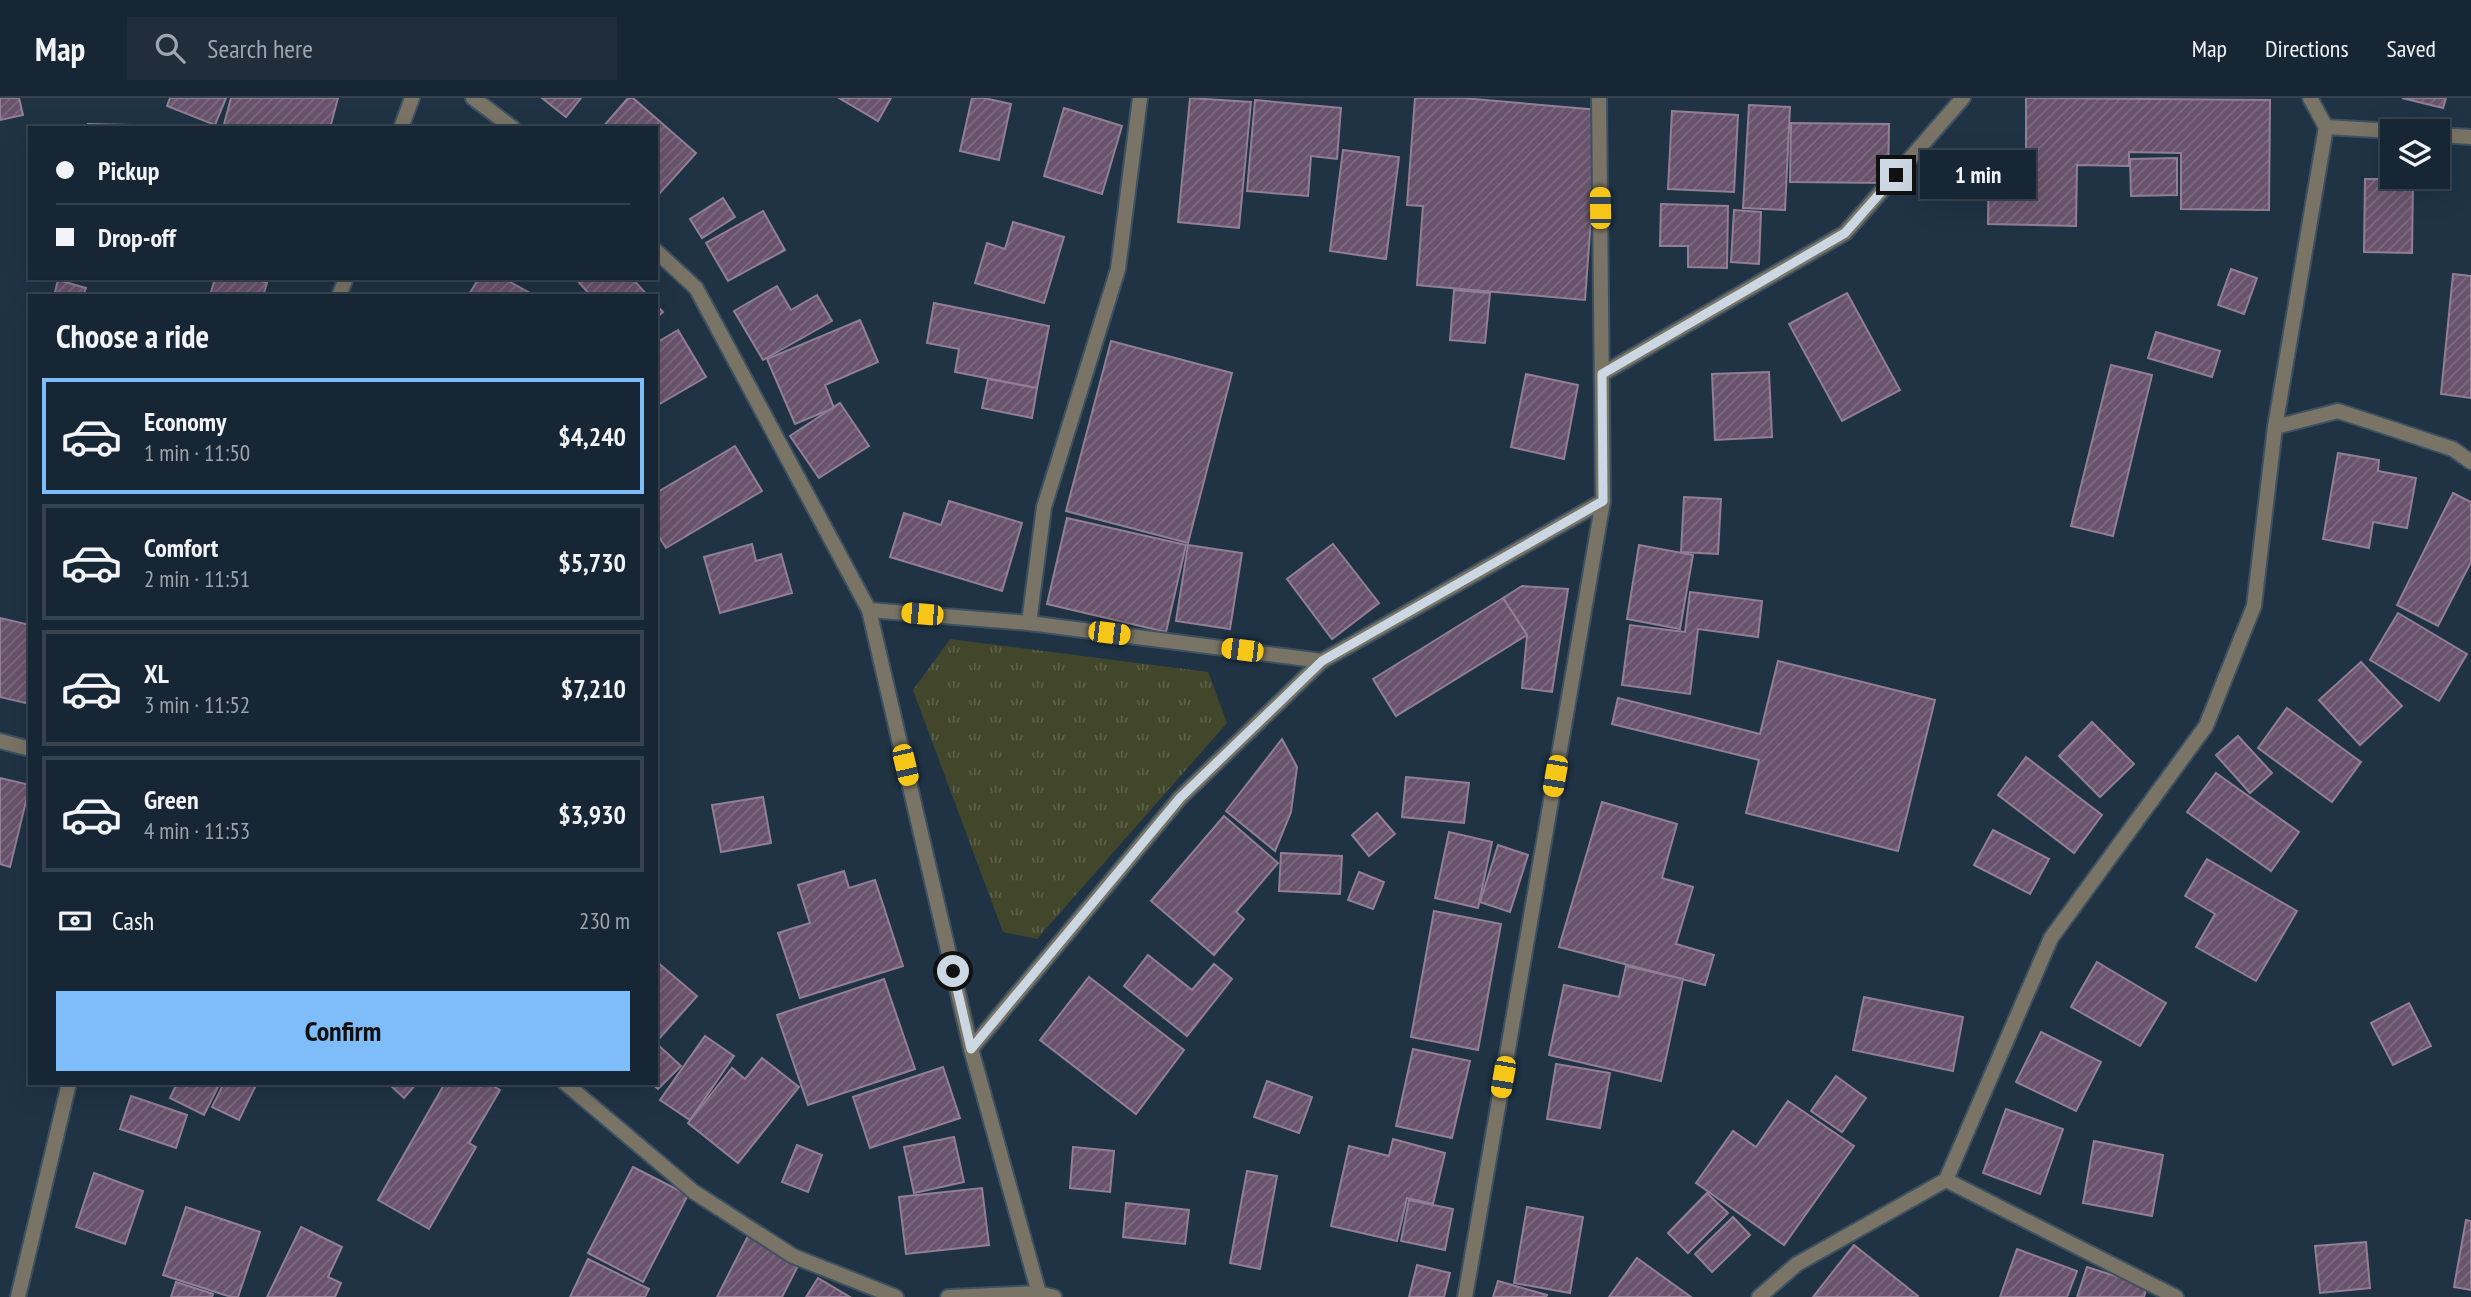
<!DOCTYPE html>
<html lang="en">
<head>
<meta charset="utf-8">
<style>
	:root { --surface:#172634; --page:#202e3c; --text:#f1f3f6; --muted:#9ea5ac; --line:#36434f; --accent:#7ebdf9 }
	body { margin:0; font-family:"PT Sans Narrow",sans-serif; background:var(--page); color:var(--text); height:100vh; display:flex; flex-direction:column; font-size:26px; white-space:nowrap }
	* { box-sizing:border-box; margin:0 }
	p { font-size:23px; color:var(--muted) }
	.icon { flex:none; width:38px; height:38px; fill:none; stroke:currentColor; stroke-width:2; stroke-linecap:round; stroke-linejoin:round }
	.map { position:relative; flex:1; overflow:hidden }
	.side { position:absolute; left:28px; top:196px; width:630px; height:791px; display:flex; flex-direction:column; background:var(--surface); border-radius:0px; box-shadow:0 7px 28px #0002,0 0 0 2px var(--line) }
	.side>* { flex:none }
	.hud { position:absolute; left:28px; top:28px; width:630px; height:154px; border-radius:0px; box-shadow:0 7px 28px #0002,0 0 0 2px var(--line); display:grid; align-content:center; height:154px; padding:0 28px; background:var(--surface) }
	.controls { position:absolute; left:2380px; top:21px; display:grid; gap:14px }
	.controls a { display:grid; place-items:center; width:70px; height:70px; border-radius:0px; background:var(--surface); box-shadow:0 7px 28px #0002,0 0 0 2px var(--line); font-size:35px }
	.end { position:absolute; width:32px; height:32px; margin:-16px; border:9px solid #cbd7e3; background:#111; box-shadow:0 0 0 4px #111 }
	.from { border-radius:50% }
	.bubble { position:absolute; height:49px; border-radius:0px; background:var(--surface); box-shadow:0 7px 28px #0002,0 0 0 2px var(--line); font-size:23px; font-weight:600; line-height:49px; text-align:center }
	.car { position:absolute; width:21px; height:42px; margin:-21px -10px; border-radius:9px; box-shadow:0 0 5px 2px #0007; background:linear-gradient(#f5c518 24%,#345 0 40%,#f5c518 0 76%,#345 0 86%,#f5c518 0) }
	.hud b { display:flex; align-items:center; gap:24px; height:66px; font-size:26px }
	.hud b+b { border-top:2px solid var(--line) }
	.hud i { width:18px; height:18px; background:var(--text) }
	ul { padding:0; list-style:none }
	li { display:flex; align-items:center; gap:21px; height:116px; margin:0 14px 10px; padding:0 14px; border:4px solid var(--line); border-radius:0px }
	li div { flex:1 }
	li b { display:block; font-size:26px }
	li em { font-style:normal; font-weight:600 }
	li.selected { border-color:var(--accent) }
	li>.icon { width:63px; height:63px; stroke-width:1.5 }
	h2 { padding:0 28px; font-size:32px; line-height:84px }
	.pay { display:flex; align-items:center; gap:18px; height:77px; padding:0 28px; font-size:26px }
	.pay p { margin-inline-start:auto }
	.action { display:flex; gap:14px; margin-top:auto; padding:14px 28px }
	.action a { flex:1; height:80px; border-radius:0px; background:var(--accent); color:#111; font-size:28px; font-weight:600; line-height:80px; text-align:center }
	header { display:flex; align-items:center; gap:42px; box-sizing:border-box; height:98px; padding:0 35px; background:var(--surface); border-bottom:2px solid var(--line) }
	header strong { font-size:33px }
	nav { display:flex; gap:38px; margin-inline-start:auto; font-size:24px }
	.search { width:490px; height:63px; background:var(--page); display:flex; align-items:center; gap:18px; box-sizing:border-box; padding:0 24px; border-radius:0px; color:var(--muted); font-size:26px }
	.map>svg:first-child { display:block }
	.grass { fill:url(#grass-tufts) }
	.building { fill:url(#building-hatch); stroke:#927e95; stroke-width:2 }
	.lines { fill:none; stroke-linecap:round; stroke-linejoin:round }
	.street-casing { stroke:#3e5161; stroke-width:18 }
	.street { stroke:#797466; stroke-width:14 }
	.route { stroke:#cbd7e3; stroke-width:9 }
</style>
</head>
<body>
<header>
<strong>Map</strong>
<div class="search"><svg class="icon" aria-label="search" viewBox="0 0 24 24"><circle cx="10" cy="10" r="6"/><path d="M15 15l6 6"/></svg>Search here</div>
<nav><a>Map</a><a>Directions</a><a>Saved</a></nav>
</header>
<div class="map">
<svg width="2471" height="1199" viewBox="0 0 2471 1199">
	<defs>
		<pattern id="grass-tufts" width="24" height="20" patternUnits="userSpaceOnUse" patternTransform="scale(1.75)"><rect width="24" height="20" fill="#42472c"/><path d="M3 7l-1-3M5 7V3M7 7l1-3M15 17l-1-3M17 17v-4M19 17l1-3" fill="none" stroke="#5c614a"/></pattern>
		<pattern id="building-hatch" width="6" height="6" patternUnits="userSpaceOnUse" patternTransform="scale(1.75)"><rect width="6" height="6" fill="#69536c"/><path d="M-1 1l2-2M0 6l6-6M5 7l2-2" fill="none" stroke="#7d6b81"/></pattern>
	</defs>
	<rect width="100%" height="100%" fill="#1f3345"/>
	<polygon class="grass" points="950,541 1208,574 1227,625 1037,841 1003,834 913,592"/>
	<g class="building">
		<polygon points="0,0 19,0 23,17 0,22"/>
		<polygon points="170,0 226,0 215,27 167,8"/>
		<polygon points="231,0 338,0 330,30 223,30"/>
		<polygon points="542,0 581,0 566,19"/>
		<polygon points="628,0 633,0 696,55 660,95 656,92 656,30 602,30"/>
		<polygon points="839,0 891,0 878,23"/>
		<polygon points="972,0 984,0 1011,6 999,62 960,53"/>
		<polygon points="1190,0 1251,4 1239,130 1178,124"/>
		<polygon points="1415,0 1462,0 1599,12 1585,202 1417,187 1423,108 1407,107"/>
		<polygon points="2026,0 2270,2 2269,112 2181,111 2181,55 2129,54 2129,68 2077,67 2076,128 1988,126 1989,54 2026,55"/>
		<polygon points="2402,0 2446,0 2443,10"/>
		<polygon points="1255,2 1341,10 1337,61 1311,58 1308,98 1247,93"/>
		<polygon points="1749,7 1790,9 1785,112 1743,110"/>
		<polygon points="1064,10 1122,28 1102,96 1044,78"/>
		<polygon points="1672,13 1738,17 1734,94 1668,91"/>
		<polygon points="1791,25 1889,26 1888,85 1790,84"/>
		<polygon points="88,26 131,27 130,30 88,30"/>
		<polygon points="1343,52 1399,59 1386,161 1330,153"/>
		<polygon points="2177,60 2177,97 2131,98 2130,61"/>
		<polygon points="2365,81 2413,81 2412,155 2364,154"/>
		<polygon points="723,100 735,119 702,140 690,121"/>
		<polygon points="1661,106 1728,108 1727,170 1688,169 1688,148 1660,148"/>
		<polygon points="1734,112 1761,114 1759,166 1731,164"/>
		<polygon points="763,113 785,152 728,183 706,145"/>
		<polygon points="1013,124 1064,139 1044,205 975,185 987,145 1005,151"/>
		<polygon points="2231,171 2257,180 2244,216 2218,207"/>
		<polygon points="2453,176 2471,178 2471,300 2441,296"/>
		<polygon points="215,180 251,180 267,185 263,198 210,198"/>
		<polygon points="479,180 503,180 530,195 528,198 468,198"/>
		<polygon points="575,180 632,180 648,198 591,198"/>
		<polygon points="58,182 86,190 83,198 54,198"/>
		<polygon points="777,188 791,212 817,197 832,223 763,262 734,213"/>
		<polygon points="1454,192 1490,195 1485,245 1450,242"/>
		<polygon points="1847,195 1900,292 1842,323 1789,226"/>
		<polygon points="934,205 1049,228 1037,290 955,274 959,251 927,245"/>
		<polygon points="656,207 663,214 656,220"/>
		<polygon points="860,222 878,264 825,287 834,310 795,326 767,261"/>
		<polygon points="678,232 706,279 656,308 656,245"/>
		<polygon points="2156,234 2220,253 2212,279 2148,260"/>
		<polygon points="1111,243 1232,275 1188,445 1066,413"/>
		<polygon points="2111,267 2152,277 2113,438 2071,428"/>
		<polygon points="1769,274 1772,339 1715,342 1712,276"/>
		<polygon points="1526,276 1578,287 1564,361 1511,349"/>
		<polygon points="988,281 1037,290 1032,320 982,310"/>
		<polygon points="840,305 869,348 819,380 790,338"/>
		<polygon points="735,348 762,393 666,450 656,434 656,395"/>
		<polygon points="2338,355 2379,362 2378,373 2416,380 2407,430 2373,424 2369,450 2323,441"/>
		<polygon points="2453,395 2471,404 2471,464 2438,528 2397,507"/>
		<polygon points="1684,399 1721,401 1718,456 1681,454"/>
		<polygon points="949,403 1022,425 1002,493 890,459 904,415 941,427"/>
		<polygon points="1067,420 1186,447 1166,534 1047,506"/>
		<polygon points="752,446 756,463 781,456 792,495 720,515 704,459"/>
		<polygon points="1333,446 1379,505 1332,541 1287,481"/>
		<polygon points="1188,447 1242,455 1230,531 1176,523"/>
		<polygon points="1639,447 1693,457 1680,531 1627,521"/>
		<polygon points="1522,488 1568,491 1552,594 1522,590 1527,537 1503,500"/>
		<polygon points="1690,494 1762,503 1758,539 1698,531 1690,596 1622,587 1630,527 1685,534"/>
		<polygon points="1503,500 1527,537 1396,618 1373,581"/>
		<polygon points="2398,515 2467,556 2439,603 2370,562"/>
		<polygon points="0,520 30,527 30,606 0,599"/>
		<polygon points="1778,563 1935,602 1898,753 1746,715 1759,662 1612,626 1618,600 1760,636"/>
		<polygon points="2361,564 2402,608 2360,647 2319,602"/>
		<polygon points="2287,610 2361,664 2332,704 2258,650"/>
		<polygon points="2092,624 2134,666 2100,699 2059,658"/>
		<polygon points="2238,638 2272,675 2250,695 2216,657"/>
		<polygon points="1282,641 1297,669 1291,714 1275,753 1226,713"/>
		<polygon points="2026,659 2102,717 2074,755 1998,697"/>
		<polygon points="2216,675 2299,734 2271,773 2187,714"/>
		<polygon points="1406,679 1469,685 1464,725 1402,719"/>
		<polygon points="0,680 30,687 10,769 0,766"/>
		<polygon points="763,699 771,745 721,754 712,707"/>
		<polygon points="1602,704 1677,726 1662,780 1693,789 1676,846 1714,857 1705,887 1559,849"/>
		<polygon points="1377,715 1395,736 1369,758 1352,737"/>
		<polygon points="1224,718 1278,765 1236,814 1244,821 1214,857 1151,803"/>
		<polygon points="1993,732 2049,761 2030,796 1974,767"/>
		<polygon points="1449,734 1492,744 1478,810 1435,800"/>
		<polygon points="1498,747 1528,757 1510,814 1480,804"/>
		<polygon points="1281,755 1342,758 1340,796 1279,793"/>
		<polygon points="2207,761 2297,813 2256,883 2196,849 2215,816 2185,798"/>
		<polygon points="844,773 849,790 875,782 903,868 800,900 778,835 810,825 798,787"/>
		<polygon points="1359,774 1384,784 1373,811 1348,802"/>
		<polygon points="1434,813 1501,826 1478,952 1411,939"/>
		<polygon points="1148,857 1192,892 1214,866 1232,881 1187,938 1124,888"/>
		<polygon points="656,863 697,898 659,941 656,939"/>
		<polygon points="2097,864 2166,905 2140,948 2071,909"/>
		<polygon points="1626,868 1683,881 1661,983 1549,957 1564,887 1619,899"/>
		<polygon points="1089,879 1184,952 1136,1016 1040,942"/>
		<polygon points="884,881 915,971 808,1007 777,917"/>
		<polygon points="1864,899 1963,919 1953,973 1853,952"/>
		<polygon points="2409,905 2431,948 2393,967 2371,925"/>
		<polygon points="2041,934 2101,964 2076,1013 2016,984"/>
		<polygon points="705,938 734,958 690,1022 660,1002"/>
		<polygon points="656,945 681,968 658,991 651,985 656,985"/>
		<polygon points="1413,951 1470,963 1452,1040 1396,1028"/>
		<polygon points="762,960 799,989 738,1065 688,1025 732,970 745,981"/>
		<polygon points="1556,966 1610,975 1600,1030 1547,1021"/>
		<polygon points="943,969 960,1020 870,1050 853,999"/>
		<polygon points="1836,978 1866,1000 1842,1034 1811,1013"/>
		<polygon points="1267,983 1312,999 1299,1035 1254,1019"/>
		<polygon points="177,985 220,985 204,1017 170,1000"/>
		<polygon points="224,985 257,985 239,1022 212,1009"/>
		<polygon points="388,985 417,985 404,1000"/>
		<polygon points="445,985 488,985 500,992 469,1045 476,1049 429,1131 378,1102"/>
		<polygon points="131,998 187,1017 176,1050 120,1031"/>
		<polygon points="1788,1003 1854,1048 1784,1147 1696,1085 1733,1033 1756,1049"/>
		<polygon points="2006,1011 2063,1031 2040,1096 1983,1075"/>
		<polygon points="954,1039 964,1084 914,1095 904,1049"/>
		<polygon points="1393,1041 1445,1055 1433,1106 1407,1100 1397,1143 1331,1128 1349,1048 1389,1058"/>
		<polygon points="2094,1043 2163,1057 2152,1118 2083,1105"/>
		<polygon points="797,1047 822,1057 808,1094 782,1084"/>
		<polygon points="1073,1049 1114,1053 1110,1094 1070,1090"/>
		<polygon points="633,1069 688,1097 643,1184 588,1155"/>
		<polygon points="1247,1073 1277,1078 1260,1171 1230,1165"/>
		<polygon points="94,1075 143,1093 125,1146 76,1129"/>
		<polygon points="982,1090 989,1147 906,1156 899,1099"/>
		<polygon points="1707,1095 1728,1115 1688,1155 1668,1135"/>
		<polygon points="1409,1102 1453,1111 1445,1152 1401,1143"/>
		<polygon points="1126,1105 1189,1112 1185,1146 1123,1139"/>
		<polygon points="186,1109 260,1134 238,1199 231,1199 163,1177"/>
		<polygon points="1527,1109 1583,1119 1570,1195 1514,1185"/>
		<polygon points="1733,1119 1750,1137 1712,1174 1695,1156"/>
		<polygon points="2466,1122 2471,1123 2471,1192 2454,1189"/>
		<polygon points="301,1129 342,1149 328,1179 341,1185 335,1199 267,1199"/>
		<polygon points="748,1138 800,1164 782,1199 717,1199"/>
		<polygon points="2366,1144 2370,1190 2320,1195 2315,1148"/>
		<polygon points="1854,1147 1918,1198 1917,1199 1813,1199"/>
		<polygon points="2017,1151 2077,1173 2067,1199 2000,1199"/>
		<polygon points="1637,1160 1691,1199 1609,1199"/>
		<polygon points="588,1161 649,1191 645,1199 570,1199"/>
		<polygon points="1417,1167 1450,1175 1444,1199 1409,1199"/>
		<polygon points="2087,1169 2147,1188 2144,1199 2077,1199"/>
		<polygon points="818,1180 850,1199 806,1199"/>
		<polygon points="1498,1183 1547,1197 1546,1199 1493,1199"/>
		<polygon points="176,1184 213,1196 212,1199 171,1199"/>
	</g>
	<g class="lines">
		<defs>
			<g id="street">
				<polyline points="473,0 513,30"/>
				<polyline points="2326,29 2392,33"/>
				<polyline points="401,30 412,0"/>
				<polyline points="2438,37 2471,39"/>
				<polyline points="656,153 696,190 869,512 971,951 1040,1199"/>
				<polyline points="339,198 346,180"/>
				<polyline points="1602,276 1845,135 1963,0"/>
				<polyline points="2275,329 2338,313 2453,351 2471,364"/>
				<polyline points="869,512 1029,525 1322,563"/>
				<polyline points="1029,525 1044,409 1118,171 1140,0"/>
				<polyline points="0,643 30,651"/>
				<polyline points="971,951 1180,700 1322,563 1603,403"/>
				<polyline points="565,985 694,1094 793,1158 896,1199"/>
				<polyline points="1946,1082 2176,1199"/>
				<polyline points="18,1199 69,985"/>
				<polyline points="948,1199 1038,1195 1054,1199"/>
				<polyline points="1465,1199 1603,403 1599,0"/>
				<polyline points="1759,1199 1797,1166 1946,1082 2051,840 2206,628 2254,508 2275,329 2326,29 2310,0"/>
			</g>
		</defs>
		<use href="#street" class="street-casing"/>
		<use href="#street" class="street"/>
	</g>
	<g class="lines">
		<polyline class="route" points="953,873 971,951 1180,700 1322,563 1603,403 1602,276 1845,135 1896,77"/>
	</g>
</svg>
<div class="controls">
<a><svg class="icon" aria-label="layers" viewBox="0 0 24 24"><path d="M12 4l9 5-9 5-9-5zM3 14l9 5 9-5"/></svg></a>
</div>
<i class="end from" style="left:953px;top:873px"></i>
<i class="end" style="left:1896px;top:77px"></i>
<div class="bubble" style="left:1920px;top:52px;width:116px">1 min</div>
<i class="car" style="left:1600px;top:110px;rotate:359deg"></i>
<i class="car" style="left:922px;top:516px;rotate:275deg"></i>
<i class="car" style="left:1109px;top:535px;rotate:97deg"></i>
<i class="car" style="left:1242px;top:552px;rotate:277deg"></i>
<i class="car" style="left:905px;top:667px;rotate:167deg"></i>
<i class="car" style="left:1555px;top:678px;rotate:190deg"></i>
<i class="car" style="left:1503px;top:979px;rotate:190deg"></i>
<div class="hud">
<b><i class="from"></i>Pickup</b>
<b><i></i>Drop-off</b>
</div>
<section class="side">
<h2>Choose a ride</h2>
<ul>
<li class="selected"><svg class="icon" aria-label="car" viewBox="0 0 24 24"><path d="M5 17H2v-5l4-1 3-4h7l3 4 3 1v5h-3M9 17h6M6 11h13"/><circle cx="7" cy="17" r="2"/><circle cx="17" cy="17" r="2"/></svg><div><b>Economy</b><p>1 min · 11:50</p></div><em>$4,240</em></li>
<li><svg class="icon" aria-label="car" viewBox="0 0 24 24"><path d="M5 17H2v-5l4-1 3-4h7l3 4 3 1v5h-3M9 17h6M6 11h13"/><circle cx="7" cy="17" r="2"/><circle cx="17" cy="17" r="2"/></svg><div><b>Comfort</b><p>2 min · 11:51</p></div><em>$5,730</em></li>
<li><svg class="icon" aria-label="car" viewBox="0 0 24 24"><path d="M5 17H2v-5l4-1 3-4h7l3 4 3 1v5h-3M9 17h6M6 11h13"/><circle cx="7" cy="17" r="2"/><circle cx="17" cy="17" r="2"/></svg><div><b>XL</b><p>3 min · 11:52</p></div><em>$7,210</em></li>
<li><svg class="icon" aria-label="car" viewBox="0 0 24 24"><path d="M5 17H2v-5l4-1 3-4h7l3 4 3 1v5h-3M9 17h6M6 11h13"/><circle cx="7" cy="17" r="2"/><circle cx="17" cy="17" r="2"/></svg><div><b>Green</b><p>4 min · 11:53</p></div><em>$3,930</em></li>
</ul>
<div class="pay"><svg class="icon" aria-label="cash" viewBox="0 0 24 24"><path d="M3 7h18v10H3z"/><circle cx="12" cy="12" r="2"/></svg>Cash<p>230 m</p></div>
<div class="action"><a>Confirm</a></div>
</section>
</div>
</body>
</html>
